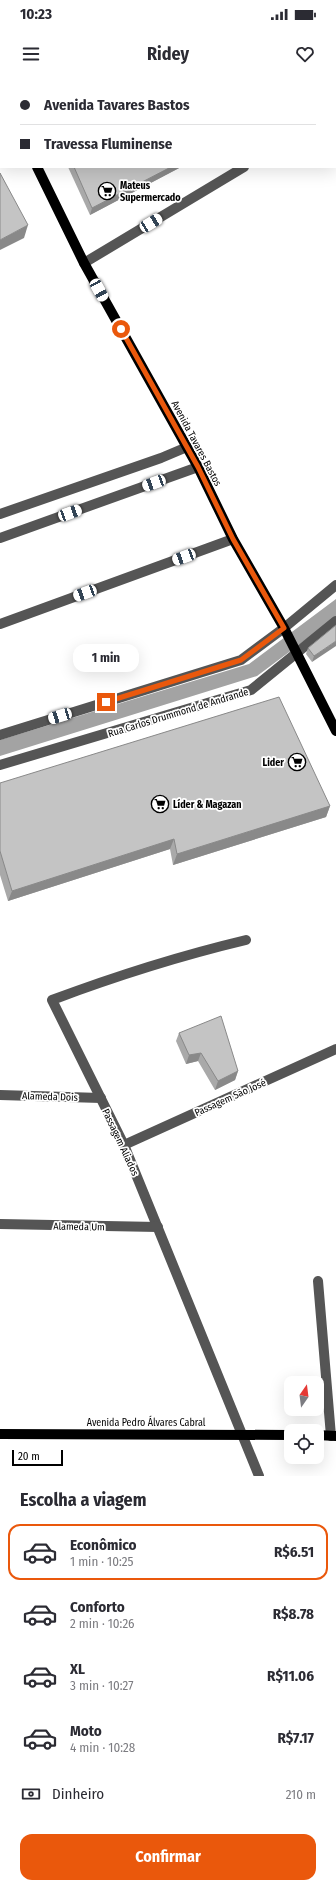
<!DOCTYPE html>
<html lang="pt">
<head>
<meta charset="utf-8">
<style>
	:root { --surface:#fff; --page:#f2f2f3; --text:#2b2b33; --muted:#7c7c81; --line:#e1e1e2; --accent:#ea580c }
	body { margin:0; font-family:"Fira Sans Condensed",sans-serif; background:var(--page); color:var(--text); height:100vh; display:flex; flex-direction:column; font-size:15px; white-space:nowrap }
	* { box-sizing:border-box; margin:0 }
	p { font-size:13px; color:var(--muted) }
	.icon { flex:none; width:22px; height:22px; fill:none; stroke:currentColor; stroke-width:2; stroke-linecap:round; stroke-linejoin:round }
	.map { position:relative; height:1396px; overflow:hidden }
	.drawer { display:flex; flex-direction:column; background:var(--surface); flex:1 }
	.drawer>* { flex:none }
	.banner { position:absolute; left:0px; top:0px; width:336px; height:88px; box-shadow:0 4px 16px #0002; display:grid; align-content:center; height:88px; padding:0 20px; background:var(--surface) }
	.needle { width:26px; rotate:14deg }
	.controls { position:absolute; left:284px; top:1296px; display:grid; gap:8px }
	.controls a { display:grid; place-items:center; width:40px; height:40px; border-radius:8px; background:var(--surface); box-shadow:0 4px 16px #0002; font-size:20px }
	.scale { position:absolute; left:12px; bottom:10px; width:51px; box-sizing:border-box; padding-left:4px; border:2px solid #000; border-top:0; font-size:11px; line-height:14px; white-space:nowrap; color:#000; -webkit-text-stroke:3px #fff; paint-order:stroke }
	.end { position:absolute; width:18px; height:18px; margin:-9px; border:5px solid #ea580c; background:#fff; box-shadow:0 0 0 2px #fff }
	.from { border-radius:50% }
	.bubble { position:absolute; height:28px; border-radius:12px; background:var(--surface); box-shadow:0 4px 16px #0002; font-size:13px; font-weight:700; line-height:28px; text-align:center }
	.car { position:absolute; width:12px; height:24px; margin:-12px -6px; border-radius:5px; box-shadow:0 0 3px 1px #0007; background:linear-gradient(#fff 24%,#345 0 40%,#fff 0 76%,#345 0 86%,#fff 0) }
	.banner b { display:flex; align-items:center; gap:14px; height:38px; font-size:15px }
	.banner b+b { border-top:1px solid var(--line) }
	.banner i { width:10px; height:10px; background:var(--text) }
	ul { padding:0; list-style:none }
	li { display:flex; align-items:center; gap:12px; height:56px; margin:0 8px 6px; padding:0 12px; border:2px solid transparent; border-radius:12px }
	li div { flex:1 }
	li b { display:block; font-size:15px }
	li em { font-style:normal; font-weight:700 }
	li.on { border-color:var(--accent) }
	li>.icon { width:36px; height:36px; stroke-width:1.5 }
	h2 { padding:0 20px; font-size:18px; line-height:48px }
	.pay { display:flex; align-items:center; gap:10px; height:44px; padding:0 20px; font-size:15px }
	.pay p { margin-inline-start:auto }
	.action { display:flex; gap:8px; margin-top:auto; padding:8px 20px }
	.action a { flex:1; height:46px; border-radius:12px; background:var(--accent); color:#fff; font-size:16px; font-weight:700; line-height:46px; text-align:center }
	.status { display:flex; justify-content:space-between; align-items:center; height:28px; padding:0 20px; background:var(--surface); direction:ltr }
	.status svg { height:11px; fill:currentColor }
	header { display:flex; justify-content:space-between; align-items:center; height:52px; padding:0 20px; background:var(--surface); font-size:18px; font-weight:700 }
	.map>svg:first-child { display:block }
	.water { fill:#a3a3a3 }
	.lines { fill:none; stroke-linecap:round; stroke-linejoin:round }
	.minor { stroke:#555; stroke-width:10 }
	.major { stroke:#000; stroke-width:10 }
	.wall { fill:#a9a9a9 }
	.shaded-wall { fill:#898989 }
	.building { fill:#c4c4c4; stroke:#898989 }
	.route { stroke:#ea580c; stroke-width:5 }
	.labels { text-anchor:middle; stroke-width:3.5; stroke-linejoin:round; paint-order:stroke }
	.poi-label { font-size:10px; font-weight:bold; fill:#000; stroke:#fff; text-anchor:start }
	.street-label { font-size:10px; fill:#000; stroke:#fff }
</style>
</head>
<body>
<div class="status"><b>10:23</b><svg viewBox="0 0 49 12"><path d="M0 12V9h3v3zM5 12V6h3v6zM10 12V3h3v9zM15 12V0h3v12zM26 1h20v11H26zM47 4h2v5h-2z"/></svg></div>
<header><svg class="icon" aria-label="menu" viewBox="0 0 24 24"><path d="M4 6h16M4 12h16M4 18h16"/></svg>Ridey<svg class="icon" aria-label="heart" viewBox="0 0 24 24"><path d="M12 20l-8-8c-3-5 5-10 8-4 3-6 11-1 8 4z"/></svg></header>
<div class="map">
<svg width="336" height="1396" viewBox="0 0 336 1396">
	<rect width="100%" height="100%" fill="#fff"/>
	<polygon class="water" points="336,519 336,537 257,596 0,676 0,660 249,584"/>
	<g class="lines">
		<g class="minor">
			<polyline points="277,0 278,1"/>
			<polyline points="335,33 336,32"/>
			<polyline points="84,183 244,87"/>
			<polyline points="0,434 161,378 187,367"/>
			<polyline points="0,458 198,387"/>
			<polyline points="0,544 233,459"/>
			<polyline points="0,655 241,580 284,548 336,505"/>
			<polyline points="0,685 251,610 336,541"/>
			<path d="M246 860C179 876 116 896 52 920L124 1065 259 1396"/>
			<polyline points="0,1015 101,1018"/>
			<polyline points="124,1065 336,969"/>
			<polyline points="0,1144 158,1147"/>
			<polyline points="318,1201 331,1356"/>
		</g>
		<g class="major">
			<polyline points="0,12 1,14"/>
			<polyline points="37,87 84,183 198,387 233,459 284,548 336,651"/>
			<polyline points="0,1354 291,1355"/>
			<polyline points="317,1355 336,1356"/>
		</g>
	</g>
	<g class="wall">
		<polygon points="28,0 162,0 163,1 29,1"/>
		<polygon points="68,87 181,87 90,135"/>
		<polygon points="336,545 312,582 306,574 308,568"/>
		<polygon points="0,703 330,726 326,737 173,785 170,769 8,821 0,795"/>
		<polygon points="179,953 238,991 235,1000 215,1010 198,981 186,984 176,961"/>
	</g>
	<g class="shaded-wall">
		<polygon points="325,0 333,0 331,1 323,1"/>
		<polygon points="171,87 181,87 90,135 92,128"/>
		<polygon points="28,145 24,158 0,170 0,160"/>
		<polygon points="336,561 336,566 312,582 314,576"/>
		<polygon points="330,726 326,737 173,785 177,774"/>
		<polygon points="174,759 170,769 8,821 12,811"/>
		<polygon points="201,973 198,981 186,984 189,975"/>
		<polygon points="238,991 235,1000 215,1010 218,1001"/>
	</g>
	<g class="building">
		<polygon points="34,0 162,0 163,1 34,1"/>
		<polygon points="294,0 325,0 323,1 295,1"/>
		<polygon points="74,87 171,87 92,128"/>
		<polygon points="0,93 28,145 0,160"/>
		<polygon points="336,545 336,561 314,576 308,568"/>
		<polygon points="279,617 330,726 177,774 174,759 12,811 0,771 0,703"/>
		<polygon points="221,936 238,991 218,1001 201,973 189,975 179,953"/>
	</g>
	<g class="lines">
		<polyline class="route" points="106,622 241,580 284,548 233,459 198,387 121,249"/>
	</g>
	<defs>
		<symbol id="supermarket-ring" viewBox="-11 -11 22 22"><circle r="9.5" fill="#fff" stroke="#000" stroke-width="1.5"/><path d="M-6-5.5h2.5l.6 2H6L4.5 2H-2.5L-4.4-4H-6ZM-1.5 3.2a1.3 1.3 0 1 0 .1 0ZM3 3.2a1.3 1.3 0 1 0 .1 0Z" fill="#000"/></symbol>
	</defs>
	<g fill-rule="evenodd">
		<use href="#supermarket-ring" x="97" y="101" width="20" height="20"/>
		<use href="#supermarket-ring" x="287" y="672" width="20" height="20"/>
		<use href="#supermarket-ring" x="150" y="714" width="20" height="20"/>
	</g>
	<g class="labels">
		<g class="poi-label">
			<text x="120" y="109">Mateus<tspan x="120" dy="12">Supermercado</tspan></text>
			<text x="284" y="686" text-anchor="end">Lider</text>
			<text x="173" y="728">Líder &amp; Magazan</text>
		</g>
		<g class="street-label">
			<text transform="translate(197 363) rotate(62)" y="4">Avenida Tavares Bastos</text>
			<text transform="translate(178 632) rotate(-17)" y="4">Rua Carlos Drummond de Andrande</text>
			<text transform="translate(50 1016) rotate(2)" y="4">Alameda Dois</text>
			<text transform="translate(230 1017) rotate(-24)" y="4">Passagem São José</text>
			<text transform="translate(121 1062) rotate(65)" y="4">Passagem Aliados</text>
			<text transform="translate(79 1146) rotate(1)" y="4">Alameda Um</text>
			<text x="146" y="1346">Avenida Pedro Álvares Cabral</text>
		</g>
	</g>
</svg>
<div class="controls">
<a><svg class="needle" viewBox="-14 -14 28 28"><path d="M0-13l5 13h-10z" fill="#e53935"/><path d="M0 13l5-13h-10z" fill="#7c7c81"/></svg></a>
<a><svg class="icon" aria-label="locate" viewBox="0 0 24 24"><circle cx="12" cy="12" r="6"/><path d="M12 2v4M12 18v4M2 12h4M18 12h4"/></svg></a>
</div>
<div class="scale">20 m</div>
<i class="end from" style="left:121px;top:249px"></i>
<i class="end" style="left:106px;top:622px"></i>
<div class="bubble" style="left:73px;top:564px;width:66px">1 min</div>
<i class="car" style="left:151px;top:143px;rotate:59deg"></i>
<i class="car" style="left:99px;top:210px;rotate:151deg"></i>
<i class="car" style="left:154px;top:403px;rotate:250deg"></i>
<i class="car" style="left:70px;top:433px;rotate:70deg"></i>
<i class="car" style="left:184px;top:477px;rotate:250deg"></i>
<i class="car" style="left:85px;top:513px;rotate:250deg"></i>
<i class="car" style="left:60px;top:636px;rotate:253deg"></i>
<div class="banner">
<b><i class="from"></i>Avenida Tavares Bastos</b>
<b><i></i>Travessa Fluminense</b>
</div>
</div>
<section class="drawer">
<h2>Escolha a viagem</h2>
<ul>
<li class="on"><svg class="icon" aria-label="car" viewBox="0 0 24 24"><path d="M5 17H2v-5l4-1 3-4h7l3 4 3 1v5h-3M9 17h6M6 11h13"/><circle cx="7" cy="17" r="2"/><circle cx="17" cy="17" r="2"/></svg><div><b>Econômico</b><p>1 min · 10:25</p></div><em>R$6.51</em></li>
<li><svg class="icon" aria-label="car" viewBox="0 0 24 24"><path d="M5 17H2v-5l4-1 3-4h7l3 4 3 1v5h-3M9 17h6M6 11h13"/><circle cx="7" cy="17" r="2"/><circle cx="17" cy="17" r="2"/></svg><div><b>Conforto</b><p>2 min · 10:26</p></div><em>R$8.78</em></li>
<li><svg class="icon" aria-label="car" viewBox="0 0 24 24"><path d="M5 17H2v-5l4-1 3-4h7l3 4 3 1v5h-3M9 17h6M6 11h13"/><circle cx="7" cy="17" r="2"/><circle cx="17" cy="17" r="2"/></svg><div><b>XL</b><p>3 min · 10:27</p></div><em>R$11.06</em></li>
<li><svg class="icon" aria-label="car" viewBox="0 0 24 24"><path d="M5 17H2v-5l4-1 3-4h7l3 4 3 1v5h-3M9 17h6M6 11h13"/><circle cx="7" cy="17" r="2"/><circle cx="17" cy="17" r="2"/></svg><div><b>Moto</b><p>4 min · 10:28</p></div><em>R$7.17</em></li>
</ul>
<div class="pay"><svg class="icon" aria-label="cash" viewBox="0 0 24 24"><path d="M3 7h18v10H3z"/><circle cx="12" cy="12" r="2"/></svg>Dinheiro<p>210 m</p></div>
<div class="action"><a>Confirmar</a></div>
</section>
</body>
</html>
